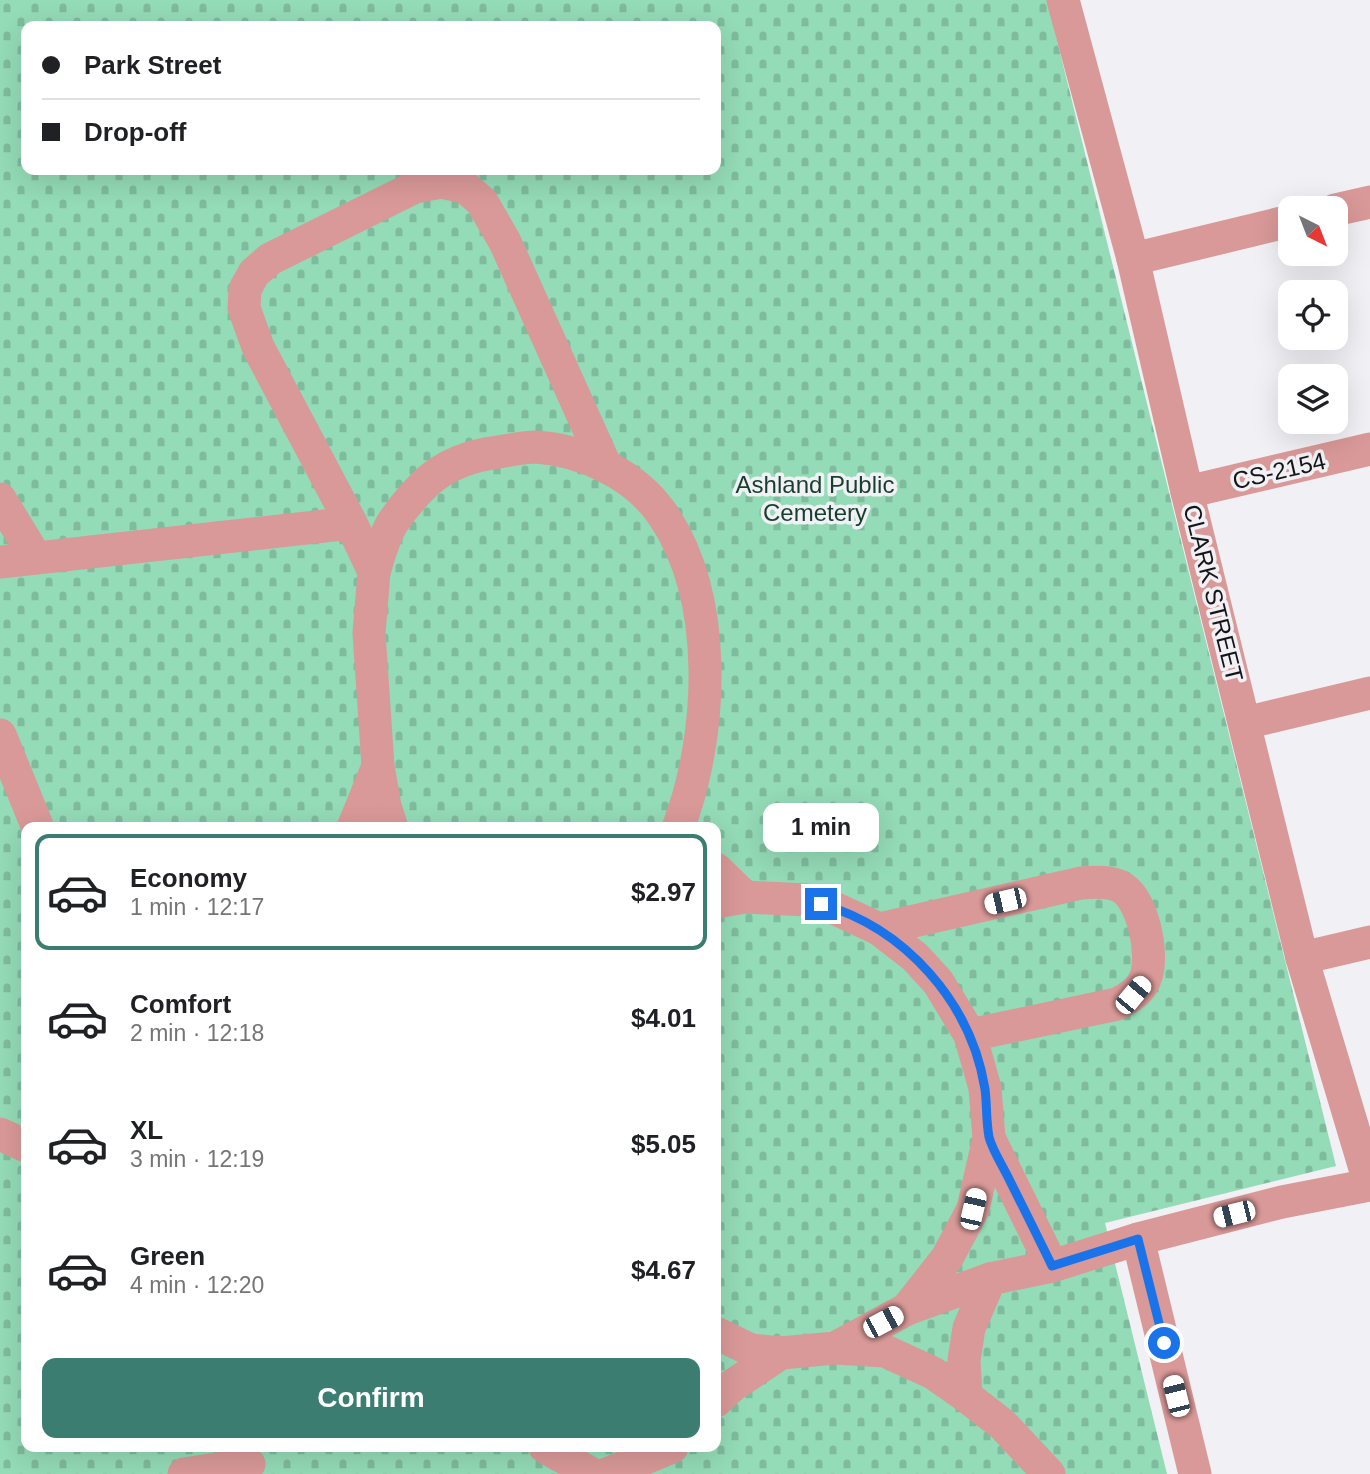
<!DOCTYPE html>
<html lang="en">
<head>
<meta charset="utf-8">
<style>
	:root { --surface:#fff; --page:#f6f6f6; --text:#202124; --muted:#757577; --line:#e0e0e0; --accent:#3b7e71 }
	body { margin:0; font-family:Arial,sans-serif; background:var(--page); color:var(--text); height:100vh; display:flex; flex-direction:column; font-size:26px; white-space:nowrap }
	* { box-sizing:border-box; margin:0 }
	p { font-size:23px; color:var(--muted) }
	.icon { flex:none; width:38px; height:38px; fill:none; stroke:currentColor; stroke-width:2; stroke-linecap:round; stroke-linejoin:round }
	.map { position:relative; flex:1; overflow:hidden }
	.drawer { position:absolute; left:21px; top:822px; width:700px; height:630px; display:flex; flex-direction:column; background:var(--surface); border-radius:14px; box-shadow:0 7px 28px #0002 }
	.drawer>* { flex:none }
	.guide { position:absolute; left:21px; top:21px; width:700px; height:154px; border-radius:14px; box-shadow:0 7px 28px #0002; display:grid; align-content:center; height:154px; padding:0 21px; background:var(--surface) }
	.needle { width:46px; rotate:138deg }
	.controls { position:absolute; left:1278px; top:196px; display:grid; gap:14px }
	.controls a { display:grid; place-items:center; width:70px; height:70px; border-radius:14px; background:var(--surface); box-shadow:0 7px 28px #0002; font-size:35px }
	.end { position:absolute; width:32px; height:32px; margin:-16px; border:9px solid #1a73e8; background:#fff; box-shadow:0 0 0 4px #fff }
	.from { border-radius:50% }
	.bubble { position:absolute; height:49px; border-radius:14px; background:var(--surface); box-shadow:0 7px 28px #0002; font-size:23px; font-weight:800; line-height:49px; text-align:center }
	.car { position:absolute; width:21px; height:42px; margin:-21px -10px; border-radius:9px; box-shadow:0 0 5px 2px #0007; background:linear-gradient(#fff 24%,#345 0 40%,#fff 0 76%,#345 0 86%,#fff 0) }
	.guide b { display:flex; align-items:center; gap:24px; height:66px; font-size:26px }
	.guide b+b { border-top:2px solid var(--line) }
	.guide i { width:18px; height:18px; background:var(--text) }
	ul { padding:12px 0 0; list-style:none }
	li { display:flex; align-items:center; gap:21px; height:116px; margin:0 14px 10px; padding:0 7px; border:4px solid transparent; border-radius:14px }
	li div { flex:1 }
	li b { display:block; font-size:26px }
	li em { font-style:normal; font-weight:800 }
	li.on { border-color:var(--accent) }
	li>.icon { width:63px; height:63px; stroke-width:1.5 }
	.primary-button { display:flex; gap:14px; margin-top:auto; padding:14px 21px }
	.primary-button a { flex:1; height:80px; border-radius:14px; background:var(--accent); color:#fff; font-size:28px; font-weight:800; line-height:80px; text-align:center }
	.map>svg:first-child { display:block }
	.cemetery { fill:url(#cemetery-stones); fill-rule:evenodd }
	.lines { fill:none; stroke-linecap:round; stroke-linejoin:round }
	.minor { stroke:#d99998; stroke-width:33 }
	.route { stroke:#1a73e8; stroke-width:9 }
	.labels { text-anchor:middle; stroke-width:7; stroke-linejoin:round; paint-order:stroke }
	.street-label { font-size:24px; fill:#151517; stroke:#f1f0f5 }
	.park-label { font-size:24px; fill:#163f2d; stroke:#f1f0f5 }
</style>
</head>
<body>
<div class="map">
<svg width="1370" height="1474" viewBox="0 0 1370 1474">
	<defs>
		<pattern id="cemetery-stones" width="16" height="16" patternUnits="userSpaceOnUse" patternTransform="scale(1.75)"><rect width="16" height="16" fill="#94dbb7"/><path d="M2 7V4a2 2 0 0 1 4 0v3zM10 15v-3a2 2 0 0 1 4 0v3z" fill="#7fbb9d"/></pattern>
	</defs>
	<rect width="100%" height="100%" fill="#f1f0f5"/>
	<path class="cemetery" d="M0 0H1047L1336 1166 1105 1223 1167 1474H0ZM26 26H716V170H26ZM26 828H716V1447H26Z"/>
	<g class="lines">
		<g class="minor">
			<polyline points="1063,0 1133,259 1187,492 1302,958 1370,1185"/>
			<polyline points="1335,210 1370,202"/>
			<polyline points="1133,259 1290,221"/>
			<polyline points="1187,492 1370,449"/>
			<polyline points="0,499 36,558"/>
			<polyline points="0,562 351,523"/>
			<path d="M374 572C379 556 384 536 393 522 402 509 415 493 427 482 447 464 473 455 499 452 511 450 524 447 536 447 583 450 636 475 663 515 720 599 713 736 678 828"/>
			<polyline points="1245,723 1370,693"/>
			<polyline points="0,735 38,828"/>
			<polyline points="378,766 385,806 392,828"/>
			<polyline points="353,828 378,766 369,633 374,572 351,523 258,347 244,308 245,289 254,273 270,259 415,187 441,182 465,187 482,202 505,242 606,467"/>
			<polyline points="716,869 745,897"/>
			<path d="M716 902 745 897 806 900 836 909 879 929 1081 883C1093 882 1107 881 1119 886 1143 896 1155 957 1145 979 1140 992 1128 998 1117 1004L970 1035"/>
			<polyline points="879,929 915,957 938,982 970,1035 985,1088 989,1138 973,1209 947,1258 907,1309"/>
			<polyline points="1302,958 1370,942"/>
			<polyline points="0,1134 26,1146"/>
			<polyline points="989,1138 1052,1266"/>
			<polyline points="1138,1239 1195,1474"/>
			<polyline points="716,1333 751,1350 781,1353 835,1348 907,1309 990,1279"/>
			<polyline points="835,1348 885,1351 933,1373 966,1396"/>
			<polyline points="716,1401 733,1385 781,1353"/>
			<polyline points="545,1447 592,1474"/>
			<polyline points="184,1474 249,1464"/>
			<polyline points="607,1474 672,1447"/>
			<polyline points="1049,1474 1002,1424 966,1396 964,1360 969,1328 990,1279 1052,1266 1138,1239 1282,1202 1370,1185"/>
		</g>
	</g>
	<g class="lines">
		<path class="route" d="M821 904C905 928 971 1002 985 1089 987 1104 986 1121 989 1137 992 1149 1001 1163 1007 1175 1022 1205 1037 1235 1052 1266L1138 1239 1164 1343"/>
	</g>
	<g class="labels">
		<g class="street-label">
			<text transform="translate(1279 471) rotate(-13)" y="8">CS-2154</text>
			<text transform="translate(1213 593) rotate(76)" y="8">CLARK STREET</text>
		</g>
		<g class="park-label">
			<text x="815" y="493">Ashland Public<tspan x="815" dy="28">Cemetery</tspan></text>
		</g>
	</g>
</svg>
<div class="controls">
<a><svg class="needle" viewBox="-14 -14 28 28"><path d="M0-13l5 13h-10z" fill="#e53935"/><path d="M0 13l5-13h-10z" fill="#757577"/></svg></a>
<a><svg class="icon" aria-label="locate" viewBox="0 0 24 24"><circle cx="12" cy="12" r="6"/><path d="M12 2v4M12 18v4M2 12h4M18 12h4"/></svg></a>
<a><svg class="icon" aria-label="layers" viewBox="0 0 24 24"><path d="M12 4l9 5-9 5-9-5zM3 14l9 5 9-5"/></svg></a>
</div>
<i class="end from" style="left:1164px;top:1343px"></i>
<i class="end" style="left:821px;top:904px"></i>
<div class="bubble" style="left:763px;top:803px;width:116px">1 min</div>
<i class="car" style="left:1005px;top:901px;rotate:257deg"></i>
<i class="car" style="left:1133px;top:995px;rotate:40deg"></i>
<i class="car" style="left:973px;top:1209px;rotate:13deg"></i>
<i class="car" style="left:1234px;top:1214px;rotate:256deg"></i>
<i class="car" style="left:883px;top:1322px;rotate:62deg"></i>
<i class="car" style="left:1176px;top:1396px;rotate:346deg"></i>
<div class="guide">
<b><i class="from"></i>Park Street</b>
<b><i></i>Drop-off</b>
</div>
<section class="drawer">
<ul>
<li class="on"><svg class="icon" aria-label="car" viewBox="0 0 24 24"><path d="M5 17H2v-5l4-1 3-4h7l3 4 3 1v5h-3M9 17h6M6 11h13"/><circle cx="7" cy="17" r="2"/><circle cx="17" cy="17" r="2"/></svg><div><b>Economy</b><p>1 min · 12:17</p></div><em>$2.97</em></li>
<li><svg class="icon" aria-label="car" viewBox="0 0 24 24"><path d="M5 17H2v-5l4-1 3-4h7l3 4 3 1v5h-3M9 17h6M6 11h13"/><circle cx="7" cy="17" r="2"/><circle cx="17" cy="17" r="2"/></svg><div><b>Comfort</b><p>2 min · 12:18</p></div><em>$4.01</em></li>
<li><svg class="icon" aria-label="car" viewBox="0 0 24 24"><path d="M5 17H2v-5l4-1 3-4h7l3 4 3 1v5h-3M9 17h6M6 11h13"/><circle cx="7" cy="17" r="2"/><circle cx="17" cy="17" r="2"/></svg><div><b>XL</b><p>3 min · 12:19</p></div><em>$5.05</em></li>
<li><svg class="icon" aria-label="car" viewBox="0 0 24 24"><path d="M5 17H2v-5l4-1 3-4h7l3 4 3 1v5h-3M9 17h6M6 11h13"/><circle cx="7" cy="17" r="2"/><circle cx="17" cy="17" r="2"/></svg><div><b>Green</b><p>4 min · 12:20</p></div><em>$4.67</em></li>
</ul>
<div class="primary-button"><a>Confirm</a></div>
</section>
</div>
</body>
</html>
